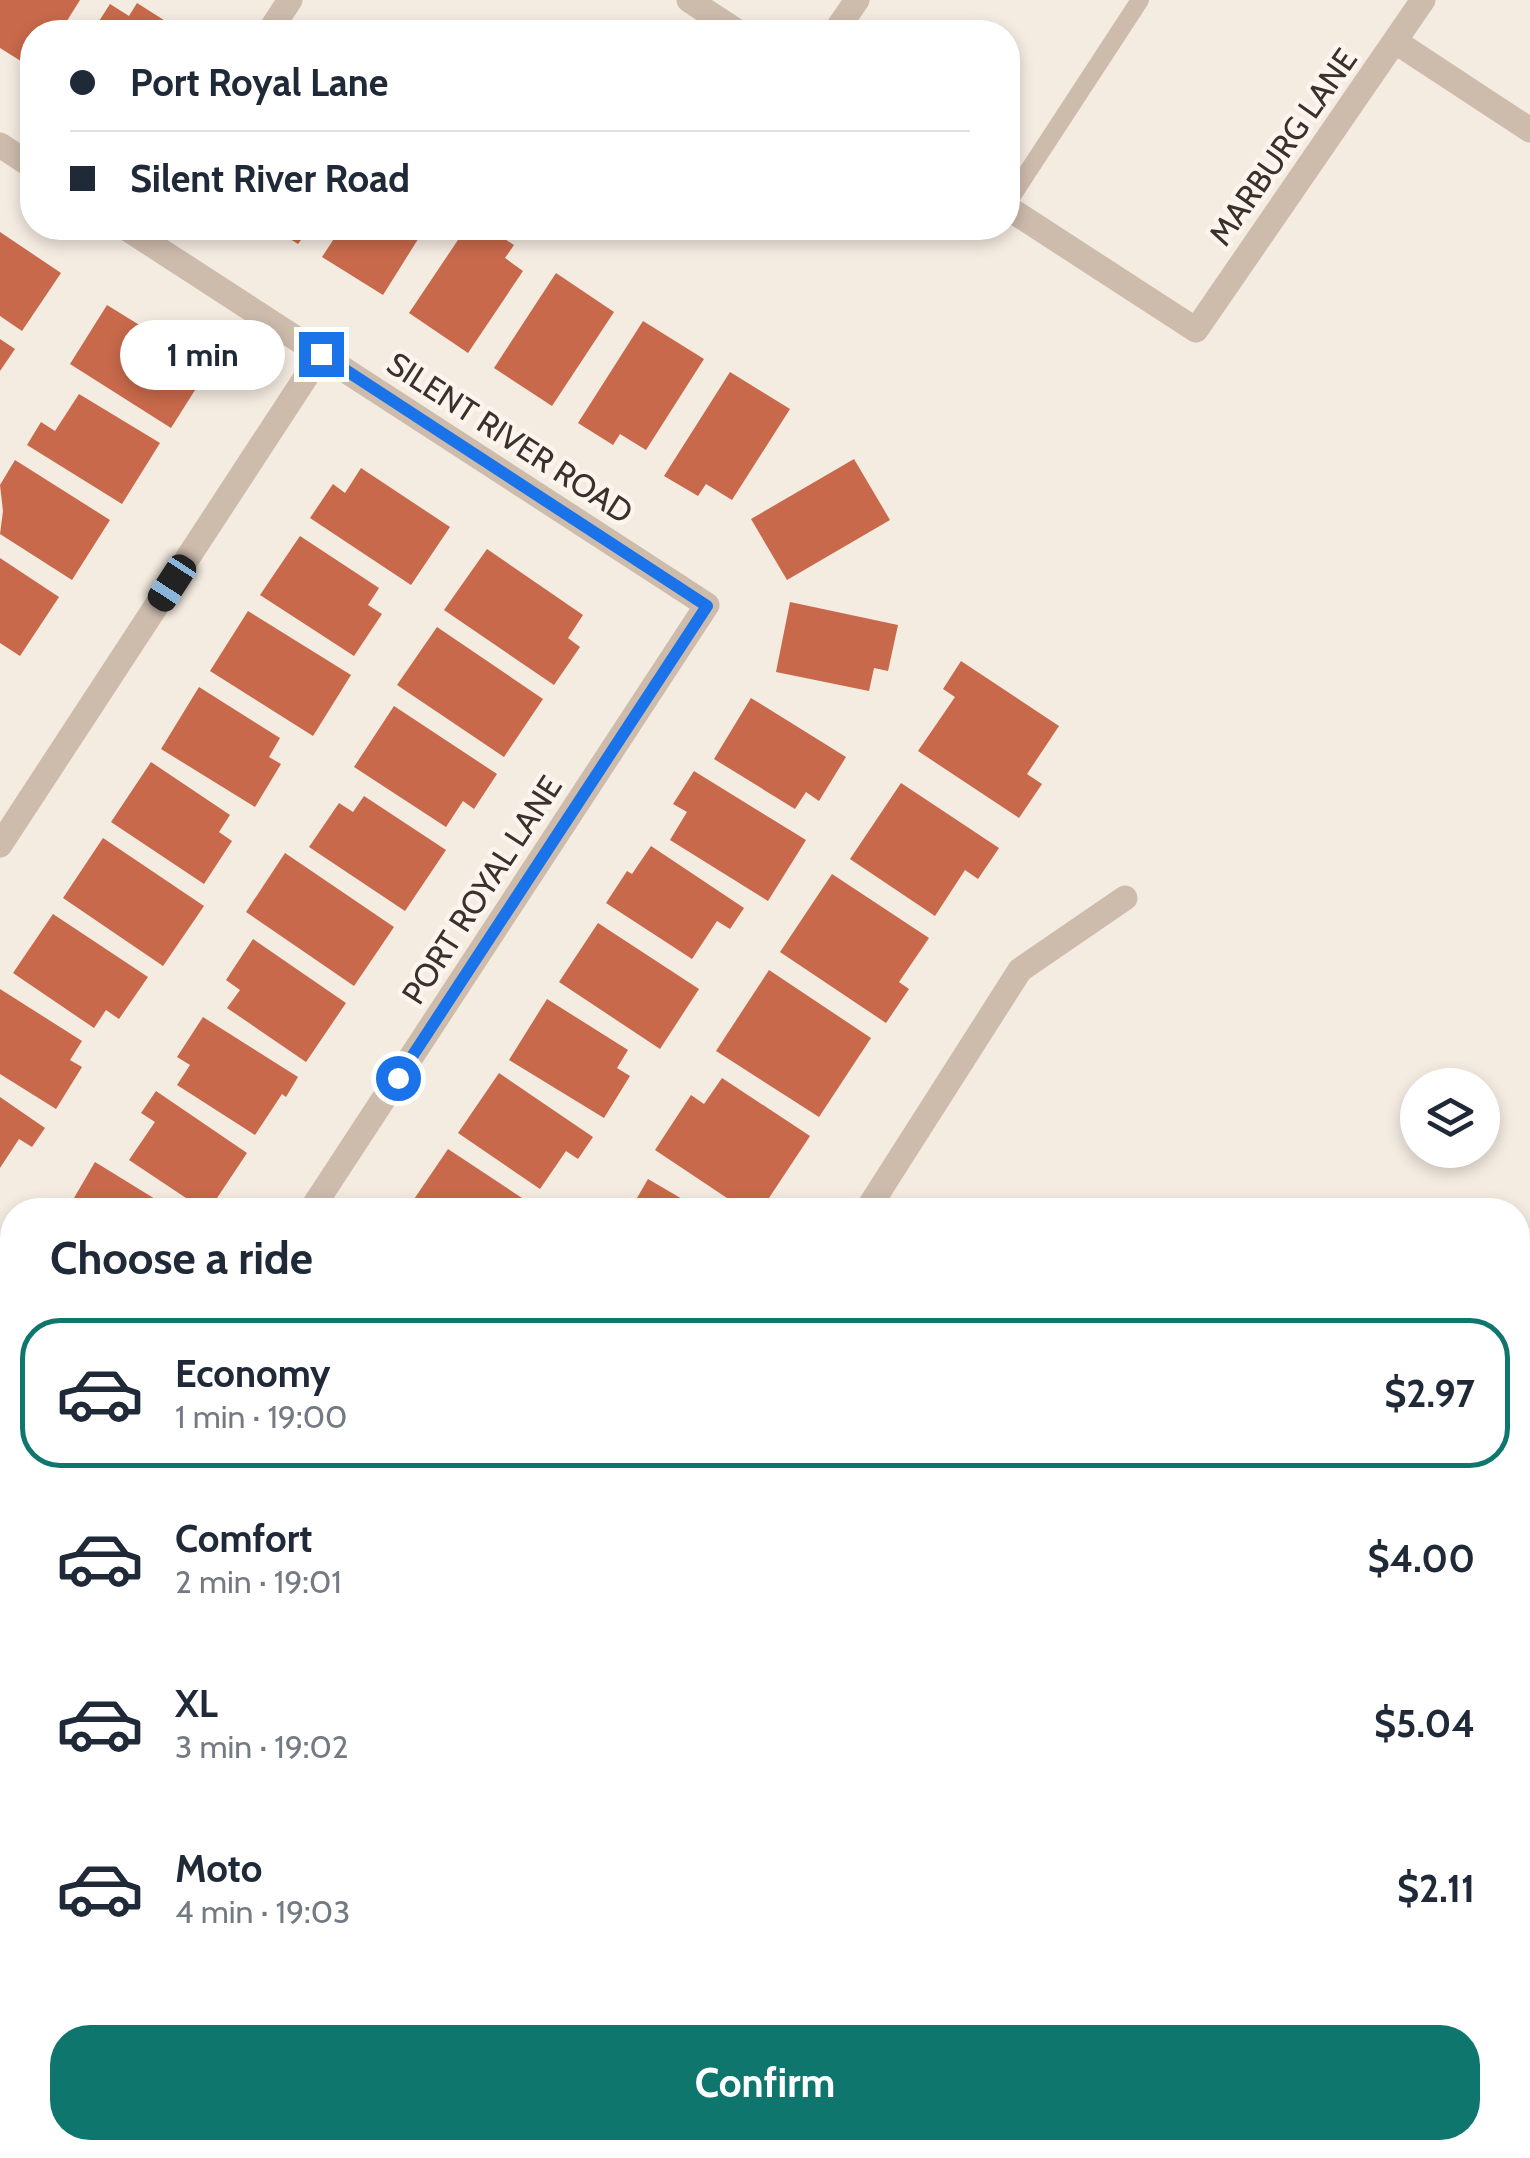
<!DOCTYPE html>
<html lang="en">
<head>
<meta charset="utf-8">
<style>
	:root { --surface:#fff; --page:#f2f2f3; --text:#1f2937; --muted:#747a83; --line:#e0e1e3; --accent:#0f766e }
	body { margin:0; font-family:Cabin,sans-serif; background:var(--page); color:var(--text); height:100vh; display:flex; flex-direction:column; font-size:38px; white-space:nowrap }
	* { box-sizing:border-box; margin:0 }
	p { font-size:32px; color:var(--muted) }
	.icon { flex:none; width:55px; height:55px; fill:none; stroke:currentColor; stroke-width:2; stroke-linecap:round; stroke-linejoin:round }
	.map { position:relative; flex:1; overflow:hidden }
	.drawer { position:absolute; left:0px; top:1198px; width:1530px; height:962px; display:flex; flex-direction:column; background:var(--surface); border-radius:40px 40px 0 0; box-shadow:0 5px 15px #0003 }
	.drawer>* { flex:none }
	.guide { position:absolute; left:20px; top:20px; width:1000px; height:220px; border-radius:40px; box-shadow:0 5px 15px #0003; display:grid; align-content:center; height:220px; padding:0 50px; background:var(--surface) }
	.tools { position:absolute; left:1400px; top:1068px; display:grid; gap:20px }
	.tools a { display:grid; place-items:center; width:100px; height:100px; border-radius:50%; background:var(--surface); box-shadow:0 5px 15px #0003; font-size:50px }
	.end { position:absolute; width:45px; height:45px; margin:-22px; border:12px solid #1a73e8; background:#fff; box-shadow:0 0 0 5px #fff }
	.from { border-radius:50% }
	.bubble { position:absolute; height:70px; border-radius:35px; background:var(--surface); box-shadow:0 5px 15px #0003; font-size:32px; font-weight:800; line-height:70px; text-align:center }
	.car { position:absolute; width:30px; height:60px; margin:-30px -15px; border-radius:12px; box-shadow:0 0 8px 2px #0007; background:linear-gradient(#222 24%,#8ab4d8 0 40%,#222 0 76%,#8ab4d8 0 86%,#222 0) }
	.guide b { display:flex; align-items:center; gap:35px; height:95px; font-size:38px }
	.guide b+b { border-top:2px solid var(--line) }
	.guide i { width:25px; height:25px; background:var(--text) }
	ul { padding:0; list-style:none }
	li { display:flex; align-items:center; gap:30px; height:150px; margin:0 20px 15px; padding:0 30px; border:5px solid transparent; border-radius:40px }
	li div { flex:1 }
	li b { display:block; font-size:38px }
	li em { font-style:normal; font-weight:800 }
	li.selected { border-color:var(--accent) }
	li>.icon { width:90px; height:90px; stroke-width:1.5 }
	h2 { padding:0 50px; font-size:45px; line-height:120px }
	.primary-button { display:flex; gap:20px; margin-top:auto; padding:20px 50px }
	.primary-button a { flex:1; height:115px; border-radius:40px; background:var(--accent); color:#fff; font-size:40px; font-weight:800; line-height:115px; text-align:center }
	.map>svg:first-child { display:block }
	.building { fill:#c8694b }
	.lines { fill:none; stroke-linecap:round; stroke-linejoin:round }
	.service { stroke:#cdbbac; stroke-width:18 }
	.minor { stroke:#cdbbac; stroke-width:25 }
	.tertiary { stroke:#cdbbac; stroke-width:25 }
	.route { stroke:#1a73e8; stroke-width:12 }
	.labels { text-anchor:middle; stroke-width:9; stroke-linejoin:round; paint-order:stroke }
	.street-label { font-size:32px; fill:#3b302b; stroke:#fbf5ee }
</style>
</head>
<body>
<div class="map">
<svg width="1530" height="2158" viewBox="0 0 1530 2158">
	<rect width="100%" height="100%" fill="#f4ebe1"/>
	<g class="building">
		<polygon points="0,0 80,0 60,32 32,32 32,68 0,48"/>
		<polygon points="137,3 178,29 175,32 92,32 110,4 129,16"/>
		<polygon points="273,228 310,228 298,244"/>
		<polygon points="341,228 425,228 383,295 322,257"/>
		<polygon points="466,228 488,228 514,245 505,258 523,271 468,353 409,313"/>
		<polygon points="0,232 61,273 22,331 0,316"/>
		<polygon points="556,273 614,312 552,406 494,368"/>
		<polygon points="107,305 209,368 171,428 70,364"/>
		<polygon points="643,321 704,359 646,450 620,434 613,445 578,423"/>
		<polygon points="0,339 15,349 0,371"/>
		<polygon points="730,372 790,409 732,500 706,484 698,496 664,476"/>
		<polygon points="79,394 160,443 122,504 27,445 41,422 55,431"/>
		<polygon points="854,459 890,520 787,580 751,519"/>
		<polygon points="15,460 110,520 72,580 0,534 3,511 0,485"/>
		<polygon points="361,468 450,527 411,585 310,518 333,484 345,493"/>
		<polygon points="300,536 379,588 368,605 382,614 354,656 260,595"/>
		<polygon points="487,549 583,615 568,638 580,647 554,685 444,610"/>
		<polygon points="0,558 59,597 20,656 0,643"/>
		<polygon points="790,602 898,625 888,671 874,668 869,691 776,672"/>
		<polygon points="248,611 351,675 313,736 210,671"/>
		<polygon points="437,627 543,699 504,757 397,685"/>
		<polygon points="961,661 1059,726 1027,774 1042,784 1019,818 918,751 955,697 943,689"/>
		<polygon points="199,687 280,738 269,757 281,764 255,807 161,749"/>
		<polygon points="751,698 846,757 819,801 806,792 795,809 714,759"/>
		<polygon points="394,706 497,774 474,809 463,801 446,827 354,767"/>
		<polygon points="151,762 230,815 219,832 232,841 204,884 111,822"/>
		<polygon points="694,771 806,840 768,901 670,840 687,812 673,804"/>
		<polygon points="901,783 999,848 978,879 965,870 935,916 850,859"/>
		<polygon points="364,796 446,850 405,911 309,847 339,803 353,812"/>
		<polygon points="103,838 204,906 163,966 63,898"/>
		<polygon points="651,846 744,908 730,929 717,921 692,959 606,903 627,871 632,874"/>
		<polygon points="285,853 394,927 354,986 246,912"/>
		<polygon points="832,874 929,938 899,982 909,989 886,1023 780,952"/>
		<polygon points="53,914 148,977 119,1019 106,1010 94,1028 13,973"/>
		<polygon points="598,923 699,989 660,1049 559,982"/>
		<polygon points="253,939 346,1003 306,1062 227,1008 240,990 226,980"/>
		<polygon points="769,970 871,1038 819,1117 716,1051"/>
		<polygon points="0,989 82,1041 70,1060 82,1067 56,1109 0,1074"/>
		<polygon points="547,999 628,1050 617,1068 630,1076 604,1118 509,1060"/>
		<polygon points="203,1017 298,1077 286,1097 282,1094 255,1135 177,1085 190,1065 177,1057"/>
		<polygon points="499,1073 593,1137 578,1159 566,1151 540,1189 458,1133"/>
		<polygon points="722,1078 810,1136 761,1210 745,1210 655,1150 691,1095 704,1104"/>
		<polygon points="156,1091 247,1153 209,1210 204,1210 129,1160 155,1122 141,1113"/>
		<polygon points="0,1097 45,1128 32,1147 19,1139 0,1168"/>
		<polygon points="448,1149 540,1210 411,1210 408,1208"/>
		<polygon points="95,1162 173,1210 67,1210"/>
		<polygon points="648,1179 701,1210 630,1210"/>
		<polygon points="2,1313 12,1320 12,1406 0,1398"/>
		<polygon points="0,1421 12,1429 10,1514 0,1507"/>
		<polygon points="0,1693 12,1702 12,1779 0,1798"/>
		<polygon points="12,1814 12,1837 2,1830"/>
		<polygon points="400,2148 438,2148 461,2158 395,2158"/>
		<polygon points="1437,2148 1479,2148 1509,2157 1434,2158"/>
	</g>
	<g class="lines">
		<polyline class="service" points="1008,202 1140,0"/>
		<g class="minor">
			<polyline points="689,0 738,32"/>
			<polyline points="269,32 290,0"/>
			<polyline points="835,32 857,0"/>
			<polyline points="1396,42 1530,130"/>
			<polyline points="0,145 32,166"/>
			<polyline points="1008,208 1196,330 1423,0"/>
			<polyline points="126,228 707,605 311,1210"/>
			<polyline points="0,845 321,354"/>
			<polyline points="867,1210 1020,970 1125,898"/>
			<polyline points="0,1593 12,1602"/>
			<polyline points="592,2158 594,2148"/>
		</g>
		<g class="tertiary">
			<polyline points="0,2016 12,2031"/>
			<polyline points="112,2148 121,2158"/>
		</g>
	</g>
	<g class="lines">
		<polyline class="route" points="321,354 707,606 398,1078"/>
	</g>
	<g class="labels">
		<g class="street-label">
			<text transform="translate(1283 147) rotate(-55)" y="11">MARBURG LANE</text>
			<text transform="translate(510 438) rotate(33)" y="11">SILENT RIVER ROAD</text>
			<text transform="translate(482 890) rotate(-57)" y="11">PORT ROYAL LANE</text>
		</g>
	</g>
</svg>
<div class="tools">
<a><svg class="icon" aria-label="layers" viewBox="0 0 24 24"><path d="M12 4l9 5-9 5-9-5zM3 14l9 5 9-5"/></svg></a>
</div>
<i class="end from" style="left:398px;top:1078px"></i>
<i class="end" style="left:321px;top:354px"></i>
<div class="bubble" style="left:120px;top:320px;width:165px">1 min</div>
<i class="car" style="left:172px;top:583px;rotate:213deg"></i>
<div class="guide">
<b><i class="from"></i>Port Royal Lane</b>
<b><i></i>Silent River Road</b>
</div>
<section class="drawer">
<h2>Choose a ride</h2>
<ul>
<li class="selected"><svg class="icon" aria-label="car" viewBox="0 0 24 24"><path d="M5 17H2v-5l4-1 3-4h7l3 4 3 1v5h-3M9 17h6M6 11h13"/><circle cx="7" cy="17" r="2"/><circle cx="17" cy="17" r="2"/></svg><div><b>Economy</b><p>1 min · 19:00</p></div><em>$2.97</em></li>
<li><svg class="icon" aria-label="car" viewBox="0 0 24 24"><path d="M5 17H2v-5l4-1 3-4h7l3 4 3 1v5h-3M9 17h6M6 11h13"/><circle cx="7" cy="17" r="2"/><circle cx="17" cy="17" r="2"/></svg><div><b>Comfort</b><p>2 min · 19:01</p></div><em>$4.00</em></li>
<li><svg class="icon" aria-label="car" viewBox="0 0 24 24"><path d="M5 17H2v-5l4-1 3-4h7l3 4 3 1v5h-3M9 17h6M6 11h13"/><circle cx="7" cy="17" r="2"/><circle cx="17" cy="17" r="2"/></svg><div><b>XL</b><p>3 min · 19:02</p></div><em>$5.04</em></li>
<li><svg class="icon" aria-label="car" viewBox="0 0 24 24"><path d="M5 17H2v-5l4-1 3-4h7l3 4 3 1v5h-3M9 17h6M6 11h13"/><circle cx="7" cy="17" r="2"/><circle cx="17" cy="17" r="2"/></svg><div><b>Moto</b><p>4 min · 19:03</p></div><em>$2.11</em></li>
</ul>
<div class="primary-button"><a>Confirm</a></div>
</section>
</div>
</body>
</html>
